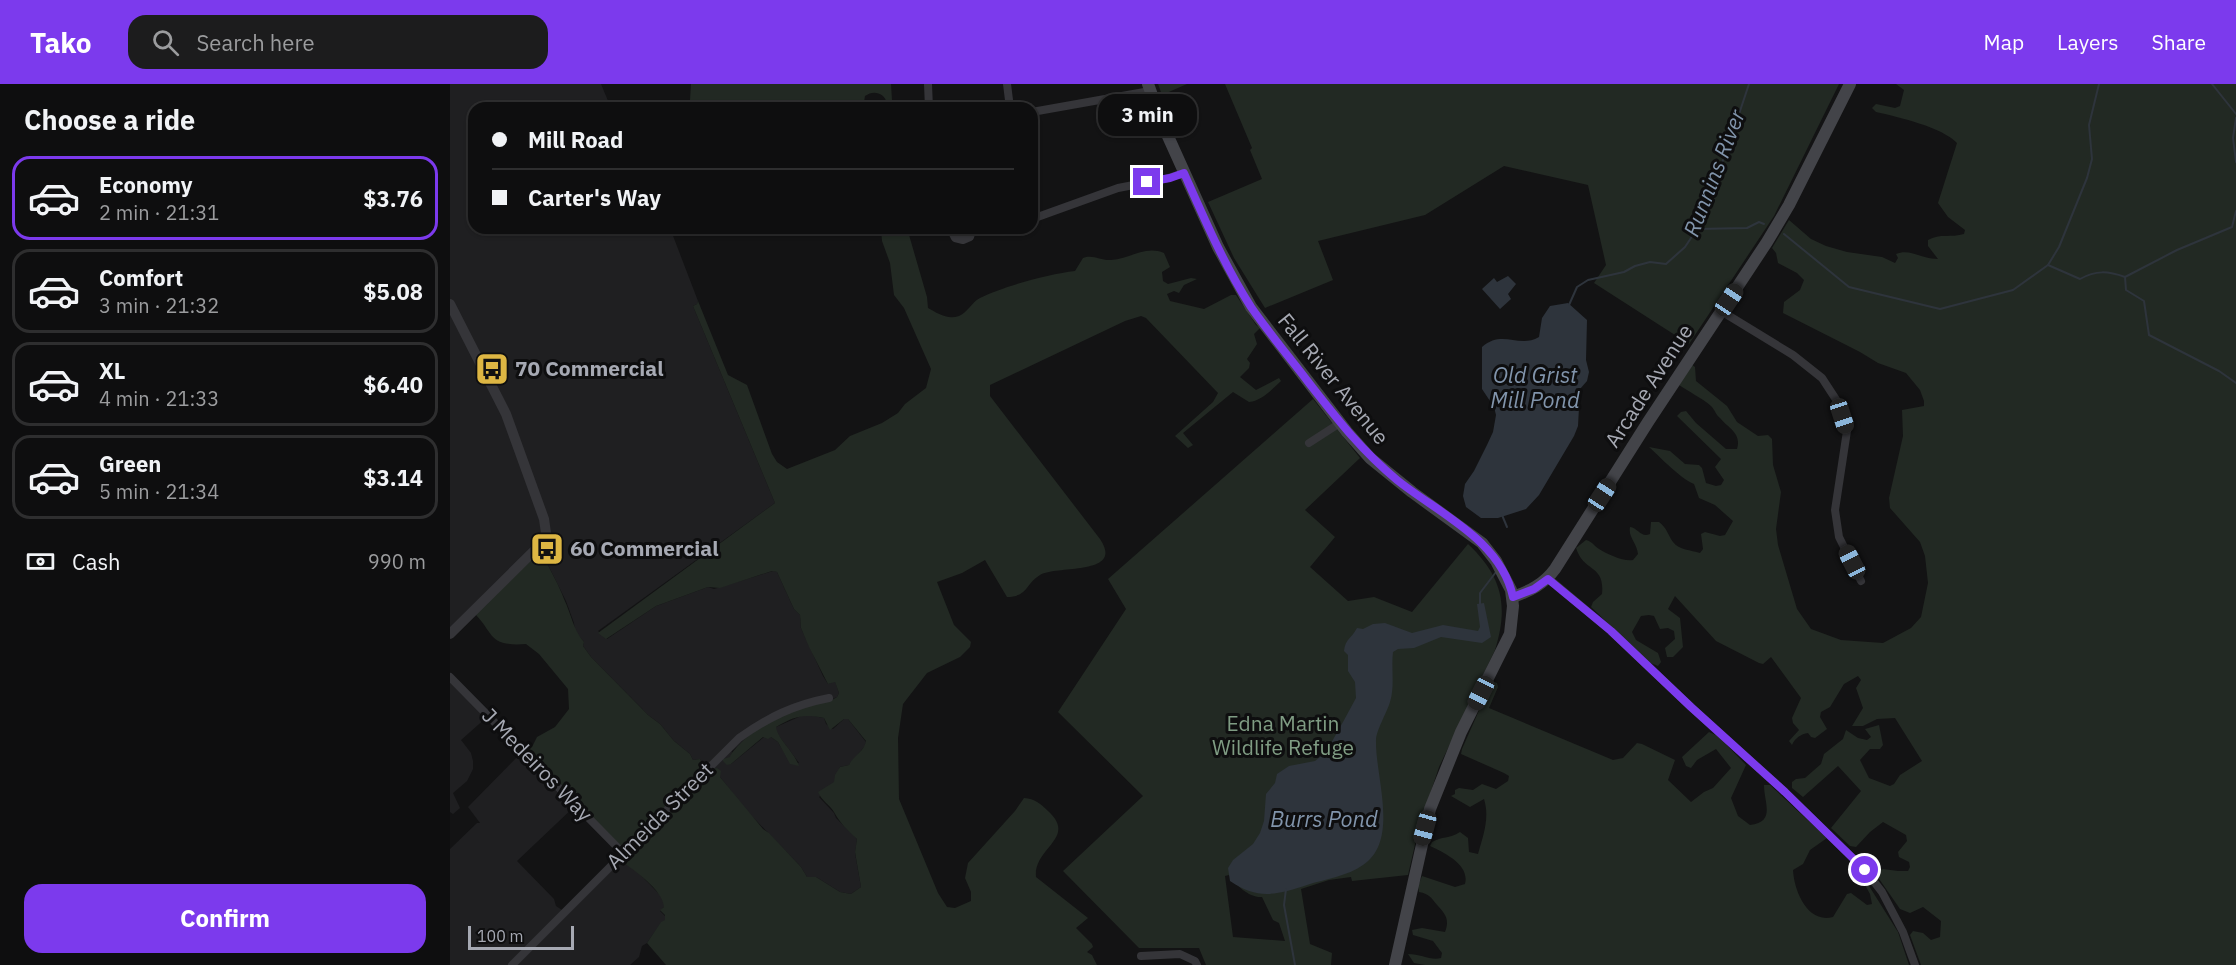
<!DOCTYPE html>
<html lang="en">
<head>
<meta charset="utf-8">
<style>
	:root { --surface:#0e0e0f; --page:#1c1c1d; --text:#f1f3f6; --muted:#9b9c9e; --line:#2e2e2f; --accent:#7c3aed }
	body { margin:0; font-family:"IBM Plex Sans",sans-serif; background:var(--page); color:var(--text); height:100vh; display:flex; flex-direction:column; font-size:22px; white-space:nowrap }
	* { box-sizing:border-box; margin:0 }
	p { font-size:20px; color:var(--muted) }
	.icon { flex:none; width:33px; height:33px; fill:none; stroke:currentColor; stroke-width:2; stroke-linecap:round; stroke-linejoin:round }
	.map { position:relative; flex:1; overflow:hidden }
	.side { display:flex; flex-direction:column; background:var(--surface); width:450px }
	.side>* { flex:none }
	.hud { position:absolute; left:18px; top:18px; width:570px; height:132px; border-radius:18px; box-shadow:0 2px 4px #0004,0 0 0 2px var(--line); display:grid; align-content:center; height:132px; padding:0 24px; background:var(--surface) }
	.scale { position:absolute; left:18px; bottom:15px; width:106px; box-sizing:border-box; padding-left:6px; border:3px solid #a6a9b3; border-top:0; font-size:16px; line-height:21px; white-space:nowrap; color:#a6a9b3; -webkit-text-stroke:4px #0e0e0f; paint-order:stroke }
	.end { position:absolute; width:27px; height:27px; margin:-14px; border:8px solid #7c3aed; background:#fff; box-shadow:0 0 0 3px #fff }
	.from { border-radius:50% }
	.bubble { position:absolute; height:42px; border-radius:18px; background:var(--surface); box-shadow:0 2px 4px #0004,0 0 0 2px var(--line); font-size:20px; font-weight:800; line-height:42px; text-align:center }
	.car { position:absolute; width:18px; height:36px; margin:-18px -9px; border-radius:8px; box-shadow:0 0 4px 2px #0007; background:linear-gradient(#222 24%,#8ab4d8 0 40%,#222 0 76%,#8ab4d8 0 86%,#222 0) }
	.hud b { display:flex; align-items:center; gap:21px; height:57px; font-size:22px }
	.hud b+b { border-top:2px solid var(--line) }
	.hud i { width:15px; height:15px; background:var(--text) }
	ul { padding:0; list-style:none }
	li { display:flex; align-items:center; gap:18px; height:84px; margin:0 12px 9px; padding:0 12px; border:3px solid var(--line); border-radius:18px }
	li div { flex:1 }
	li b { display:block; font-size:22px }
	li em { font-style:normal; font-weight:800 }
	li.current { border-color:var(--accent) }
	li>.icon { width:54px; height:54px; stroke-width:1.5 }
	h2 { padding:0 24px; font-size:27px; line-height:72px }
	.pay { display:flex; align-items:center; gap:15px; height:66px; padding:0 24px; font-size:22px }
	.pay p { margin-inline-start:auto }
	.action { display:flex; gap:12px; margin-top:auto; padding:12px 24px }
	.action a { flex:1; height:69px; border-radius:18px; background:var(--accent); color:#fff; font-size:24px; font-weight:800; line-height:69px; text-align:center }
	header { display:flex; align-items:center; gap:36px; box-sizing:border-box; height:84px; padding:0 30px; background:var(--accent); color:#fff }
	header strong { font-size:28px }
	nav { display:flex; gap:33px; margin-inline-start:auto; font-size:21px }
	.search { width:420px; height:54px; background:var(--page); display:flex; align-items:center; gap:15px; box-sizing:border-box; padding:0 21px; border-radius:18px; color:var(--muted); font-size:22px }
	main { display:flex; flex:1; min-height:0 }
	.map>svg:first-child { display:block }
	.built { fill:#1f1f21 }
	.green { fill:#222923; fill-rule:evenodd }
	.water { fill:#2e343c }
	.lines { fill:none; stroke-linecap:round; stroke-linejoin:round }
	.stream { stroke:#2e343c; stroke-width:2 }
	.minor { stroke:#353539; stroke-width:8 }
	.tertiary { stroke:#353539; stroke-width:10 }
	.secondary { stroke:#434449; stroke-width:12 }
	.route { stroke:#7c3aed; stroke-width:8 }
	.labels { text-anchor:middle; stroke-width:6; stroke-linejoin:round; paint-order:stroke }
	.poi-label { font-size:21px; font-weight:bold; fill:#a6a9b3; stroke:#0e0e0f; text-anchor:start }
	.street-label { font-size:21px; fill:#a6a9b3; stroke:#0e0e0f }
	.park-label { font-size:21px; fill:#7f9c83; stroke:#0e0e0f }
	.water-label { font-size:22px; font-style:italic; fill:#8194ab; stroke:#0e0e0f }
</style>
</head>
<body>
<header>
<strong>Tako</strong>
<div class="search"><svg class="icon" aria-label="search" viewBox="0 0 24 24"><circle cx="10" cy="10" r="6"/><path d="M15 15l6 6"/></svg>Search here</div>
<nav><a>Map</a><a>Layers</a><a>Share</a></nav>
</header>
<main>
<section class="side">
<h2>Choose a ride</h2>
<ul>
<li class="current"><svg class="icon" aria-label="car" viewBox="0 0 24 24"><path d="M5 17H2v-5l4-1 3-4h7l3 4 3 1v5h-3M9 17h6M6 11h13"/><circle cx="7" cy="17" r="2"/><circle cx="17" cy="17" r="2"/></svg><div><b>Economy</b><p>2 min · 21:31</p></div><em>$3.76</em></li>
<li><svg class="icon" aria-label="car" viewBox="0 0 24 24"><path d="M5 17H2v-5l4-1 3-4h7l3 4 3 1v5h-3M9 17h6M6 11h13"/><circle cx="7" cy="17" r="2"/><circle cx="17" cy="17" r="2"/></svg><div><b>Comfort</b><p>3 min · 21:32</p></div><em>$5.08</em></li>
<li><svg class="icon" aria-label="car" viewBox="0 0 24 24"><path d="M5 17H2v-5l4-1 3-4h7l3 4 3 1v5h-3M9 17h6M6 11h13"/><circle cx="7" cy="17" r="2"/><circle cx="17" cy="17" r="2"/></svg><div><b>XL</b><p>4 min · 21:33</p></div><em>$6.40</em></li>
<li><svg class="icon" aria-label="car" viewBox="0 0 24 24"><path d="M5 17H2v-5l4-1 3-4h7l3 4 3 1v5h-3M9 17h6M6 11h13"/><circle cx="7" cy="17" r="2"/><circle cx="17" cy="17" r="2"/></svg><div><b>Green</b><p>5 min · 21:34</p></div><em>$3.14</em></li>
</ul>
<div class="pay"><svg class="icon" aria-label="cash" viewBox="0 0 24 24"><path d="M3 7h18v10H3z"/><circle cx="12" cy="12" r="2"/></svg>Cash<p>990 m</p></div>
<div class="action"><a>Confirm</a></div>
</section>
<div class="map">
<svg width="1786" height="881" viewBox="0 0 1786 881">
	<rect width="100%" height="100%" fill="#131314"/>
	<g class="built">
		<polygon points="0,0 151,0 161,24 24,24 24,144 220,144 248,217 247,220 243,222 325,419 148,547 157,555 206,522 258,503 264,505 323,487 327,488 344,525 350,531 351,544 373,592 378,600 385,597 389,609 387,613 295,656 282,667 281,680 314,653 321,653 328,658 341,680 349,679 326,648 326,643 351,632 359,631 374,634 376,640 383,645 394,635 398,635 416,658 415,662 399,681 390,683 385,698 369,713 384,729 386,734 407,755 405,769 411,803 401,810 390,808 366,793 357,793 351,783 295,725 270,693 270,689 256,692 250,675 243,676 240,670 224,657 210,640 198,631 141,573 133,562 134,558 125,548 124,539 116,517 95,475 96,471 0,550"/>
		<polygon points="0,592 37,633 11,656 21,669 23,677 23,685 17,697 3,709 10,724 3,730 0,728"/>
		<polygon points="73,667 126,721 67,777 104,815 106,822 112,826 168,774 185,785 210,811 214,818 214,823 210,827 215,832 215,837 211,839 197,859 192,862 189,873 180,881 0,881 0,765 27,739 30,739 18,723"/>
	</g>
	<g class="green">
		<path d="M241 0H441L442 16 437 19C434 8 423 6 415 12L413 24H237L240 16Z"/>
		<polygon points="708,0 737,0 712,11"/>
		<polygon points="775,0 1389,0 1324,132 1239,260 1144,199 1156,181 1138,101 1054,82 975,131 868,157 883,196 815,224 784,174 758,118 812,95 800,66 802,64"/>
		<path d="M1446 0H1786V881H1471L1460 851 1463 847 1473 849 1481 856 1490 853 1491 837 1473 823 1460 829 1450 825 1425 789 1433 785 1448 787H1458L1460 783 1459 778 1449 773 1448 768 1457 757 1456 751 1433 738 1420 748 1406 763 1400 762 1381 744 1411 707 1388 682 1353 713 1342 704V698L1346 695 1355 694 1371 680 1374 670 1393 655 1396 646 1408 654 1417 656 1421 653 1415 645 1429 641 1433 661 1430 665H1420L1410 676 1419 694 1440 702 1444 700 1450 691 1472 677 1445 634 1427 635 1413 642H1402L1413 624 1406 604 1411 596 1408 592 1394 600 1380 623 1371 628 1370 633 1377 645 1365 654 1361 653 1358 649C1351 650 1345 654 1342 661L1339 657 1349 646 1343 639 1342 634 1351 614 1321 573 1313 580 1309 579 1266 557 1225 512 1218 525 1230 534 1233 563 1223 573H1217L1215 564 1225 555 1224 547 1218 544 1210 545 1204 532 1199 531 1191 532 1182 548 1186 556 1208 569 1211 578 1208 582 1198 578 1141 523 1143 518 1152 510C1155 480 1134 489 1126 464L1136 456C1143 458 1143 461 1149 465 1157 470 1174 478 1183 476L1188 470C1187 459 1178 454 1180 443 1188 444 1191 454 1200 450L1201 438H1209C1217 444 1218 451 1223 458 1229 466 1241 466 1250 469L1253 465 1251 450 1255 448 1270 452 1275 451 1283 437 1265 421 1249 414 1244 400C1230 394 1212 375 1199 363L1220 367 1235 380 1249 381 1252 384 1256 399 1266 402 1271 401 1274 396 1265 383 1271 375 1227 332 1231 328 1236 327 1246 339 1276 365H1287C1292 349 1278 344 1270 334 1266 331 1265 326 1261 322 1252 314 1239 308 1229 301L1241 280 1245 283 1246 297 1277 322 1287 338 1308 352 1318 351 1322 355 1323 381 1331 408 1326 445 1328 461 1347 525 1361 545 1391 556 1433 559 1461 544 1471 533 1478 499 1475 472 1470 458 1440 424 1439 414 1453 352 1452 326 1474 322V317L1470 306 1456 289 1428 279 1410 268 1333 229 1334 218 1350 206 1354 196 1347 189 1328 179 1326 169 1322 164 1339 136 1361 155 1376 162 1397 168 1432 173 1445 179 1448 174 1446 170C1460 164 1471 175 1488 175L1478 162V156C1490 149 1501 154 1514 150L1515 146 1498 133 1488 119 1507 59C1492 43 1448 33 1426 28L1422 24 1426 20 1445 24 1450 22 1454 6Z"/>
		<path d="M431 144H457L477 213 478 224C487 229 497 236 509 232 517 229 522 218 530 214 554 202 599 190 625 187L633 174C643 170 651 177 661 176 680 175 695 161 714 169L720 183 712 188 713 197 718 200 741 194 747 195 734 201 729 209 724 207 717 210 720 217 754 225 781 211H786L806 241 810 244 804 250 807 260 797 275 800 279 799 284 790 293 806 306 829 294 831 297C821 306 813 316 799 318L783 308 733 349 743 361 738 364 725 352 763 318 768 309 696 234 691 232 675 237 540 301V312L650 455C675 492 607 481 590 491 576 499 578 513 557 513L535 476 512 489 487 498 504 541 521 558 520 563 510 573 477 589 453 620 448 654 449 715 488 809 497 823 505 824 521 817V808L515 794 518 779 565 727 574 714C585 715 590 719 598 727 628 754 583 764 586 793L638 834 626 844 642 860 643 863 637 868 642 871 647 881H216L197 859 211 838 215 836V831L210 826 214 823C213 806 184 786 171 777V770L73 667 83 661 87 653 105 643 119 625 118 605 89 570 76 560C36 563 45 548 22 527L95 455 96 463 100 466 95 475C101 488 109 501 114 515 121 529 123 546 134 558L133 562 141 573 198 631 210 640 224 657 240 670 243 676 250 675 256 686 267 684 271 687 270 693 313 745 319 749 351 783 357 793H366L390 808 401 810 411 803 405 768 407 755C398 747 390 739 384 728 380 721 371 716 368 708L384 698 385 691 390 683 399 681C403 672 414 668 416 657L398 635H394L380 646 374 634C352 630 346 632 326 643 327 654 345 669 349 682L340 680 328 658 321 653 318 655 313 653 281 680 277 681 273 677V675L280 673C283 662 323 631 335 627 350 622 366 619 382 616L387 613 389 609 385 598 378 600 359 563 351 544 350 531 344 525 327 488 322 487 270 504 258 503 206 522 156 555 148 549 325 419 243 222 247 220 248 217 278 291 297 301 322 370 327 378 337 385 385 366 400 352 432 339 448 329 455 320 476 304 481 285 454 224 444 211 440 179 432 157Z"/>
		<path d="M863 315 910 374 855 426 885 453 860 483 898 517 924 513 962 528 1018 460C1052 492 1059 521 1045 566L989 683 969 743 958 791 902 797 901 793 879 796 851 805 860 860 882 869 881 881H756L749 864H689L613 787 693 712 608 628 676 525 658 495ZM779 791C786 801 799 814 812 813L823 836 829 839 835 857 783 853 775 792Z"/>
		<path d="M1042 597 1047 599 1048 603 1039 624 1163 676 1173 674 1187 659 1192 660 1225 676 1218 696 1241 718 1254 708 1263 704 1281 684 1266 665 1247 676 1241 684 1236 682 1232 673 1259 648 1268 652 1296 681 1281 714 1288 732 1300 741C1326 738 1314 719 1314 701H1320L1377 754 1360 766 1353 780 1343 786C1344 806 1357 840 1383 833L1397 810 1401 809 1417 821 1422 820 1420 810 1415 801 1419 802 1448 848 1459 881H975L964 879 958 870C971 870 981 877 991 874L992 869 983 857 963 851 962 846 972 844 995 848C1000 835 995 830 988 822 981 814 980 810 969 808L968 802 972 792 1005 803 1015 800C1020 781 995 769 980 762L982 758C992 752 999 755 1010 748L1018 754 1019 768 1028 770C1033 752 1040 734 1034 715L1020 723 1001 712 1005 710V706L1009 704 1023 706 1032 700 1046 705 1058 697 1059 692 1054 689 1011 670 1012 665Z"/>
	</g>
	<g class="water">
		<polygon points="1058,192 1066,200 1058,210 1061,215 1050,225 1032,205 1044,194 1047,198"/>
		<path d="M1118 219 1137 236 1136 276 1139 288 1137 297 1130 305 1128 342 1124 352 1089 411 1076 425 1048 434H1031L1016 423 1013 412 1015 400 1024 387 1037 361 1043 348 1046 331 1044 323 1032 305V263C1053 245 1068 265 1089 253L1092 234 1100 222Z"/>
		<path d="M1034 519 1041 553 1032 559 991 553 964 564 948 565 943 568C941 584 945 602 940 618 937 628 926 647 926 656 925 693 950 756 913 781 898 792 875 795 857 801 826 811 808 816 780 797L778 784 783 776 803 760 810 749 814 737 816 710 825 699 827 690 839 682 865 677 876 668 893 638 906 614 905 598 898 587V571L894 567C895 555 902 554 907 544L913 545 923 540 935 539 962 549 993 541 1028 547 1030 543 1027 520Z"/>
	</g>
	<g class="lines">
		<g class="stream">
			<polyline points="1762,0 1786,30"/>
			<polyline points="1786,34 1783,54 1786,78"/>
			<polyline points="1247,145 1297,144 1309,138 1314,140"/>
			<polyline points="1334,150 1399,203 1490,225 1563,206 1598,181 1609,163 1637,94 1642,75 1639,41 1649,0"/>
			<path d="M1598 181 1630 195C1646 186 1658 187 1675 193L1727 166 1782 143 1786 127"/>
			<polyline points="1675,193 1676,206 1694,217 1699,251 1769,287 1786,299"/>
			<polyline points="1119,221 1127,203 1138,196 1174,188 1185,182 1200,178 1216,180 1235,163 1247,145 1278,63 1299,0"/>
			<polyline points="1052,431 1057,443"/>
			<polyline points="1030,522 1030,509 1046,488"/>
			<polyline points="836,805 834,821 845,881"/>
		</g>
		<g class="minor">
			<polyline points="478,0 479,24"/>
			<polyline points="557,0 560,24"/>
			<polyline points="582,28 700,7"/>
			<polyline points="582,135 668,104 715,95 734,89"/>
			<polyline points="500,144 505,154 513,156 520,153 523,144"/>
			<polyline points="523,145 557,144"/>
			<polyline points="1271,227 1343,271 1372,294 1387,317 1397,347 1385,426 1389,453 1411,497"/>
			<polyline points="859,359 890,339"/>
			<polyline points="1098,494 1161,547 1241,623 1335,708 1415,786 1432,808 1453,848 1465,881"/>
			<polyline points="0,593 173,769"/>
			<polyline points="691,872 730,870 745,877 747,881"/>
			<path d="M62 881 289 654C319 633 343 621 379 614"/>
		</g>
		<polyline class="tertiary" points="0,220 56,330 94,435 96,449 91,460 0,550"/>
		<g class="secondary">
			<polyline points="698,0 712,39 768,163 801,223 897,348 920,374 962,408 1032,459 1046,477 1061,506 1063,522 1060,550 1011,648 980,725 945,881"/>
			<path d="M1063 513C1080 507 1094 500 1105 485L1198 338 1317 158 1339 121 1400 0"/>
		</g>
	</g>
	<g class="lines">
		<path class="route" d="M697 98 720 94 734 89C754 134 774 181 801 223 819 249 840 274 859 299 888 336 911 366 947 396 988 429 1051 456 1063 513L1084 505 1098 495 1161 547 1241 623 1335 708 1415 786"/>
	</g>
	<defs>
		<symbol id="bus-square" viewBox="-11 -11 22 22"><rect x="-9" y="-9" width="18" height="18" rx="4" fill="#ddb643" stroke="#0e0e0f"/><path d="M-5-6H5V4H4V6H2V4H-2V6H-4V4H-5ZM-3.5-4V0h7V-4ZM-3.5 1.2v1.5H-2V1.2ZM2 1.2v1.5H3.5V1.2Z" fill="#111"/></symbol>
	</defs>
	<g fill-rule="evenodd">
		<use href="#bus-square" x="23" y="266" width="38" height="38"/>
		<use href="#bus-square" x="78" y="446" width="38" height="38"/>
	</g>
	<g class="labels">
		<g class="poi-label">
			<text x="65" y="292">70 Commercial</text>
			<text x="120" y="472">60 Commercial</text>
		</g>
		<g class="street-label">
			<text transform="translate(883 295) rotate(51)" y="7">Fall River Avenue</text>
			<text transform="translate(1199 302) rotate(-57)" y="7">Arcade Avenue</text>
			<text transform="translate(87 681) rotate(46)" y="7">J Medeiros Way</text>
			<text transform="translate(210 732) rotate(-45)" y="7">Almeida Street</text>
		</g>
		<g class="park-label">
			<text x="833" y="647">Edna Martin<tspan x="833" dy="24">Wildlife Refuge</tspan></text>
		</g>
		<g class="water-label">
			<text transform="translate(1264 89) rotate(-69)" y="8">Runnins River</text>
			<text x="1085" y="299">Old Grist<tspan x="1085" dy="25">Mill Pond</tspan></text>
			<text x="874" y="743">Burrs Pond</text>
		</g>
	</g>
</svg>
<div class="scale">100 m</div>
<i class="end from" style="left:1415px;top:786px"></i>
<i class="end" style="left:697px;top:98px"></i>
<div class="bubble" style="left:648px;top:10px;width:99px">3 min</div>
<i class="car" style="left:1279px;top:216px;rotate:34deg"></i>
<i class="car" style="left:1392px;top:332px;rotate:162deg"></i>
<i class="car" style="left:1152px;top:411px;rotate:33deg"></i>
<i class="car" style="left:1402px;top:478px;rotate:333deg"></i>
<i class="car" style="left:1031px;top:609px;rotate:207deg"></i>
<i class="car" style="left:975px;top:744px;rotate:195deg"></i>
<div class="hud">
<b><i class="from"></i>Mill Road</b>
<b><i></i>Carter's Way</b>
</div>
</div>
</main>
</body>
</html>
